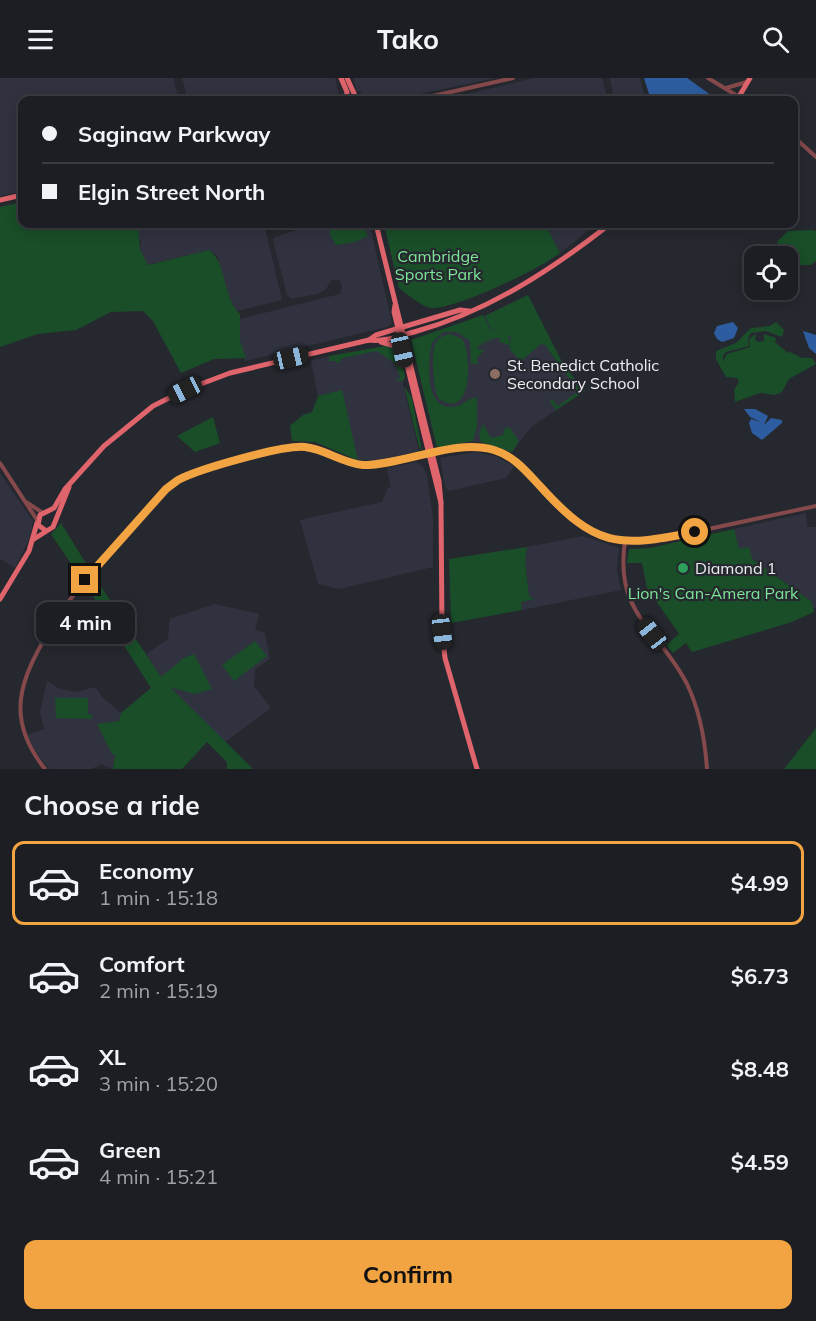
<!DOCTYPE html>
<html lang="en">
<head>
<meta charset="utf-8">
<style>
	:root { --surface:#1c1e23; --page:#292b30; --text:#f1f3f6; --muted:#a0a2a6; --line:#3a3c41; --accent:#f3a442 }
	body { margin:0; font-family:Mulish,sans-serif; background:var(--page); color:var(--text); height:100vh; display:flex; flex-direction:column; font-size:22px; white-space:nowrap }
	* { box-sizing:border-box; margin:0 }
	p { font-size:20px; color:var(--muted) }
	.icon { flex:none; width:33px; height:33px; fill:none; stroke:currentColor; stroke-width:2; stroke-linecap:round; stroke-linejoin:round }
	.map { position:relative; height:691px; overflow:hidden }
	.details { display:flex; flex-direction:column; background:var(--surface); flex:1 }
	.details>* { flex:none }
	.hud { position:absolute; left:18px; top:18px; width:780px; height:132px; border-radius:12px; box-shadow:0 3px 15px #0003,0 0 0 2px var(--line); display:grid; align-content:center; height:132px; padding:0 24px; background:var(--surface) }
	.tools { position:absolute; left:744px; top:168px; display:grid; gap:12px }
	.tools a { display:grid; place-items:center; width:54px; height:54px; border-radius:12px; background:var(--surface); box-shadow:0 3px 15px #0003,0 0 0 2px var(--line); font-size:30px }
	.end { position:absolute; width:27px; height:27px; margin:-14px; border:8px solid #f3a442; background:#111; box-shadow:0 0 0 3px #111 }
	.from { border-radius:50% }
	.bubble { position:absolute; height:42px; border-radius:12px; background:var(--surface); box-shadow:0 3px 15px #0003,0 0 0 2px var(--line); font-size:20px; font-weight:700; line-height:42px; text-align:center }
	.car { position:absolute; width:18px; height:36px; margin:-18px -9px; border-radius:8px; box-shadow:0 0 4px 2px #0007; background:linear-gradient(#222 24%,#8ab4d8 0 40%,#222 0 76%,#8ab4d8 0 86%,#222 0) }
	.hud b { display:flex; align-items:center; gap:21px; height:57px; font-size:22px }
	.hud b+b { border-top:2px solid var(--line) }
	.hud i { width:15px; height:15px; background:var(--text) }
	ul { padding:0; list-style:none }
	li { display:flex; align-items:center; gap:18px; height:84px; margin:0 12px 9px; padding:0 12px; border:3px solid transparent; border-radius:12px }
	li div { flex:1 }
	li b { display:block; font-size:22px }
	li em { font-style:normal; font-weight:700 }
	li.current { border-color:var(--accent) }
	li>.icon { width:54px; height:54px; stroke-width:1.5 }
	h2 { padding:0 24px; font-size:27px; line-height:72px }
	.action { display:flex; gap:12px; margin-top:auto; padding:12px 24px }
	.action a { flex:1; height:69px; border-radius:12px; background:var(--accent); color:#111; font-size:24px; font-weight:700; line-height:69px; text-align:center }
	header { display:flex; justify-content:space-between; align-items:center; height:78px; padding:0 24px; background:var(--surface); font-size:27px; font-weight:700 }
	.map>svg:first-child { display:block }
	.built { fill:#30333f }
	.green { fill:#194e29 }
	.water { fill:#2d5da0 }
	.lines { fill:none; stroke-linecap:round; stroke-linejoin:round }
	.minor { stroke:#85494b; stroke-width:4 }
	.major { stroke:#df646c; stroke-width:5 }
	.route { stroke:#f3a442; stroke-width:8 }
	.education-dot { fill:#8d6e63; stroke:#26282f; stroke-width:2 }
	.leisure-dot { fill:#2e9e5b; stroke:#26282f; stroke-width:2 }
	.labels { text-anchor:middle; stroke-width:4.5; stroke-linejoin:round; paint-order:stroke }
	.park-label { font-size:16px; fill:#7de797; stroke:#26282f }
	.poi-label { font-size:16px; fill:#edeef3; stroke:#26282f; text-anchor:start }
</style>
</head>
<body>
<header><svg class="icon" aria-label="menu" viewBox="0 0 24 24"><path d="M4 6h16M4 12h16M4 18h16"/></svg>Tako<svg class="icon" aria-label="search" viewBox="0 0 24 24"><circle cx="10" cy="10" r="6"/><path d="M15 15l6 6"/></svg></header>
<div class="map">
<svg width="816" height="691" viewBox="0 0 816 691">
	<rect width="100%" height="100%" fill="#26282f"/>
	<g class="built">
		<polygon points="0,0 173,0 179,22 22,22 22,113 0,118"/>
		<polygon points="182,0 335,0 340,21 188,22"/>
		<polygon points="353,0 496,0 390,22 365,22 360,13 357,14"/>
		<polygon points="534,0 602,0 608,22 462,22 463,17"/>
		<polygon points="610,0 640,0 645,22 614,22"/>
		<polygon points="120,146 264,146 282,222 237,233 231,228 217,177 209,172 147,187 140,171 141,163 130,149"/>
		<polygon points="316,146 367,146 370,148 392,245 387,249 245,283 240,263 240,241 340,216 342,210 340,202 332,202 325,212 317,216 291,221 287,217 273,162 275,159"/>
		<polygon points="545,146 596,146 560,175"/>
		<polygon points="528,217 564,288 585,313 532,348 512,374 481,364 459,365 437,370 417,284 433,255 484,238"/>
		<polygon points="385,268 399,289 419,374 377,382 357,382 342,313 318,318 311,282"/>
		<polygon points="476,374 496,378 514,388 506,400 449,413 445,409 440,380"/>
		<polygon points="416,384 423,389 427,397 433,440 433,489 339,511 318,506 300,442 382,424 388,409 391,410 387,390"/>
		<polygon points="0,395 33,443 30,459 15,490 0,481"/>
		<polygon points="806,435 807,449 816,449 816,530 813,531 812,524 739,471 734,451"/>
		<polygon points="583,458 619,470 617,492 621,512 522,532 521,524 534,521 529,518 525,484 527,469"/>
		<polygon points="215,526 259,536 255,552 265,555 270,581 255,591 254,608 271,630 225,664 162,601 146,576 168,561 170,541"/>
		<polygon points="47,603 60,611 77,614 95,609 102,619 121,635 113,691 101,686 92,691 49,691 36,674 27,657 44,651 40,634"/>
	</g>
	<g class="green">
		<path d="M22 124V146H120L130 149 138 147 140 171 148 187 209 172C227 184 222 219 240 236V263L246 280 214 281 181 295 153 243 143 233 111 234 76 252 38 256 0 269V129Z"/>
		<polygon points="330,146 362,146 368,158 355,164 336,167 330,157"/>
		<path d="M384 146H545L560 175C540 191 454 232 431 230 421 228 407 216 399 210Z"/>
		<polygon points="811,152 816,153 816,183 811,187 794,187 776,171 778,163 788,153"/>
		<polygon points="528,217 564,288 585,313 556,332 550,323 552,321 558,328 576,315 576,310 545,267 541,266 521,283 510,272 511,259 492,253 485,238"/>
		<path d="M483 237 491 253 508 258 511 268 500 264V260H496V264L495 260 491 261 492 265 490 262 486 263V267L484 264 481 266 483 269 480 267 477 269 480 272 485 271 477 280 478 286 471 285 470 263 457 254H443L432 265C428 282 424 330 451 329 464 329 465 320 477 320V348L473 363 437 370 411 262Z"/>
		<polygon points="776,244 784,252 782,259 766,253 751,255 748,261 749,268 726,274 723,278 723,283 727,276 750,269 749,261 756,256 755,262 758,264 764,263 764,256 776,260 775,264 789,276 788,273 802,280 812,280 816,286 789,301 782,314 775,317 760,315 735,324 734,312 739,304 737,300 726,299 716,281 716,273 736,265 751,250 770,248"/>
		<path d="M451 256 462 261C472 275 473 344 439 321 433 313 431 276 435 266 438 259 444 257 451 256Z"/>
		<polygon points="385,268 400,271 405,299 403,303 395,302 400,300 396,286 377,273 343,280 338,286 336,283 329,283 329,278"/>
		<polygon points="404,308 412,320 422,373 419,369"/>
		<polygon points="342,312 357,378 357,382 315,364 292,363 290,348 303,337 312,334 318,318"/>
		<polygon points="213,339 220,365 195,374 177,358"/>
		<polygon points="483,346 491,360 503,357 504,351 509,349 519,363 512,374 481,364 479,356"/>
		<polygon points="61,445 90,492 82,502 51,456"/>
		<polygon points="734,451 739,471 749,469 752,481 812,524 814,534 792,544 692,574 686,565 673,575 666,567 679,556 647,510 642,485 627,485 629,471 650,470"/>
		<polygon points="527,469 525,484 529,518 534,521 521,524 522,532 451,545 449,481"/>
		<polygon points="94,498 161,599 184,580 194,576 212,611 194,616 170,609 253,691 227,691 227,684 207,664 182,691 113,691 115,677 112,676 97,646 119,643 121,635 151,610 86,507"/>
		<polygon points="255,563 267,578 234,603 222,587"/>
		<polygon points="55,620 88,620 88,636 92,637 92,641 56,640"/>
		<polygon points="816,650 816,691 784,691"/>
	</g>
	<g class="water">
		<polygon points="644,0 687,0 711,17 710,22 651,22"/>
		<polygon points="733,244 738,250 734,260 722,264 717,261 714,255 717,248"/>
		<polygon points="803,253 816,257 816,276 809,270"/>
		<polygon points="744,331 755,331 768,338 764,347 771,340 782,342 782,345 762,362 752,355 749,345 751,341 761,344 750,339"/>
	</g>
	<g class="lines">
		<g class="minor">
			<polyline points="708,0 744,22"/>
			<polyline points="726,10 747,4"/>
			<polyline points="415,22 513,0"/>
			<polyline points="794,59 816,79"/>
			<polyline points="0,385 37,442"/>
			<polyline points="26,424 43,435"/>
			<path d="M625 463C614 536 658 550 687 606 700 633 705 661 707 691"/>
			<path d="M45 691C4 640 20 601 51 550 74 511 106 479 136 445 149 431 161 413 177 403 193 393 276 370 295 369 323 368 345 390 373 387 412 383 466 358 503 375 519 383 528 395 540 408 571 442 602 468 652 463L816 428"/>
		</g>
		<g class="major">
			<polyline points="341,0 347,14 346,22"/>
			<polyline points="347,0 357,22"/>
			<polyline points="737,22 750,0"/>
			<polyline points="0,122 22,117"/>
			<polyline points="376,146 439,403 441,425"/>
			<polyline points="395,227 394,234 441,425 442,554 445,580 477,691"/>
			<polyline points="369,262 376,257 460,232 469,233"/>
			<polyline points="381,264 402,270"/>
			<path d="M45 452 38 447 40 437 54 430 65 411 104 368 153 328 185 312 230 295 369 262C384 264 399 258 414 254 487 234 550 193 610 146"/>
			<polyline points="34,461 53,449 69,409"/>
			<polyline points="0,521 29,473 37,445"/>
		</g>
	</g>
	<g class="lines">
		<path class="route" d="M85 502 166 411 178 402C199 391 282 367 305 369 325 371 342 385 363 387 404 387 455 360 494 372 514 378 526 393 540 408 595 469 617 470 695 454"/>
	</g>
	<circle class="education-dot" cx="495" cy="296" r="6"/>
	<circle class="leisure-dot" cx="683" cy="490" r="6"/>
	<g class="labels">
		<g class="park-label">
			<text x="438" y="184">Cambridge<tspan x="438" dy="18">Sports Park</tspan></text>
			<text x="713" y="521">Lion's Can-Amera Park</text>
		</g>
		<g class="poi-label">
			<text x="507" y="293">St. Benedict Catholic<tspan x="507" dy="18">Secondary School</tspan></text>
			<text x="695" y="496">Diamond 1</text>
		</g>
	</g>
</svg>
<div class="tools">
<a><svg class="icon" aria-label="locate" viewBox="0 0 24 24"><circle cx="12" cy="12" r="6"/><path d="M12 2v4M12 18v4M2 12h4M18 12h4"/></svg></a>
</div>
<i class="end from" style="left:695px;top:454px"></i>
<i class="end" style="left:85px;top:502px"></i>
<div class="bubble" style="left:36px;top:524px;width:99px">4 min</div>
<i class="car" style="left:402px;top:272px;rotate:167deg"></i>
<i class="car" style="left:291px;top:280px;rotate:77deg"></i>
<i class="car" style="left:185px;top:312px;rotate:243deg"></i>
<i class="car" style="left:442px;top:554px;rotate:173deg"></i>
<i class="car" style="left:652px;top:556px;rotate:322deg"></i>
<div class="hud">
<b><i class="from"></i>Saginaw Parkway</b>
<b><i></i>Elgin Street North</b>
</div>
</div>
<section class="details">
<h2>Choose a ride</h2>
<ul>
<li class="current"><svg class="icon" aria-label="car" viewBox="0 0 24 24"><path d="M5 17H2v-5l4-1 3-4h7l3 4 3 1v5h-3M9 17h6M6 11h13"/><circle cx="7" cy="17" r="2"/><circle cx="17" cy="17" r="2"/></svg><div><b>Economy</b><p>1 min · 15:18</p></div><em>$4.99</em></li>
<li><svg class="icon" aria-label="car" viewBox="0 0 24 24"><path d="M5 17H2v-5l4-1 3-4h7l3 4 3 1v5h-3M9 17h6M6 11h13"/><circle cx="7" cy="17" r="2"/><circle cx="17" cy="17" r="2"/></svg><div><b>Comfort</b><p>2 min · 15:19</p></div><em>$6.73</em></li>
<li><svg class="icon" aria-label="car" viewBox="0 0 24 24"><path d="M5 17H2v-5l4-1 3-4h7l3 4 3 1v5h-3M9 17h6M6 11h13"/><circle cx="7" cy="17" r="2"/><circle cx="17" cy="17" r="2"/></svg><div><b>XL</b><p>3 min · 15:20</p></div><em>$8.48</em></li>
<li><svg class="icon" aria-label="car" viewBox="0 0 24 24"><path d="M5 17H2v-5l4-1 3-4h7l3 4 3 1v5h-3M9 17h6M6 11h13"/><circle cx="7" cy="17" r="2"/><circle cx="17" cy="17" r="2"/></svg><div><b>Green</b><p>4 min · 15:21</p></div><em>$4.59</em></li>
</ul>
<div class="action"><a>Confirm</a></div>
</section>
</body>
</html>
